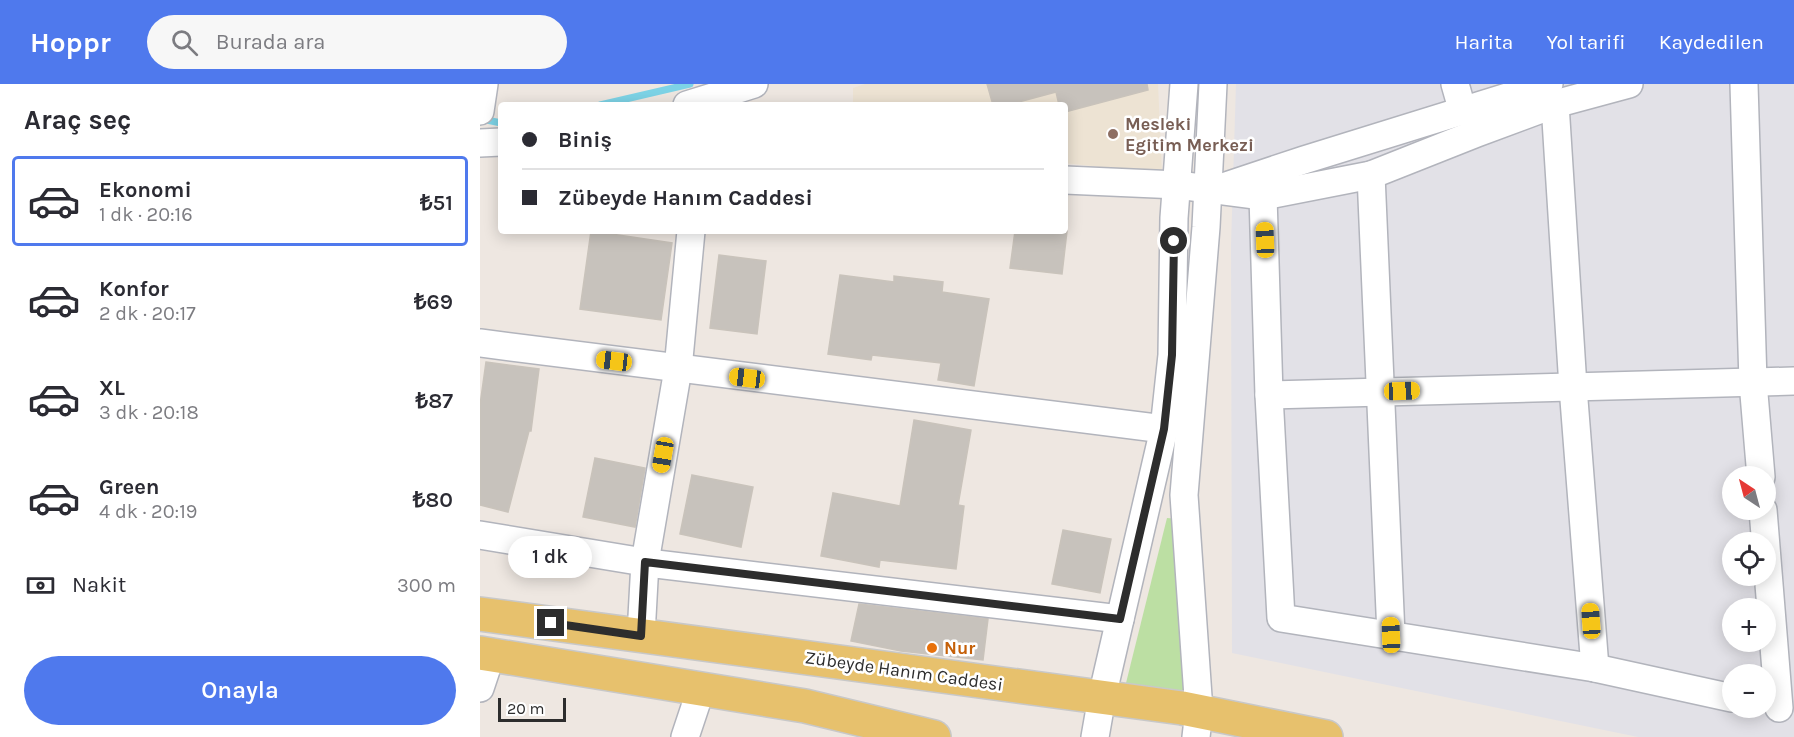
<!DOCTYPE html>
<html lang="tr">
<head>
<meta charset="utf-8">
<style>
	:root { --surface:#fff; --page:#f7f7f7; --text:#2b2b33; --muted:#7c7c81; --line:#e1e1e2; --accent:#4f79ed }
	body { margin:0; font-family:Karla,sans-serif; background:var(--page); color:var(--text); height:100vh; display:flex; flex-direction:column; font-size:22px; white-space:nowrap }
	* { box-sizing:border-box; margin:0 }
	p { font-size:20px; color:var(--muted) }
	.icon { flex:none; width:33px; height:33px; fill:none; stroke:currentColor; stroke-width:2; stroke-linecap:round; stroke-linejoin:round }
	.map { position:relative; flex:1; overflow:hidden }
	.panel { display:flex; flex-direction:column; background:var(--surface); width:480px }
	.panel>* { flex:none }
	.top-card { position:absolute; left:18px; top:18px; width:570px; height:132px; border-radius:6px; box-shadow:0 3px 15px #0003; display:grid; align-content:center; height:132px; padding:0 24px; background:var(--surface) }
	.needle { width:39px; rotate:324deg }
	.fabs { position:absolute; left:1242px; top:382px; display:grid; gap:12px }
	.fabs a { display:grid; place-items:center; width:54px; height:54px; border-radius:50%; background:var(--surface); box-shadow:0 3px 15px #0003; font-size:30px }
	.scale { position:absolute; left:18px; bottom:15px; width:68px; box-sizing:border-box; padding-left:6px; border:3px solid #2d2d2d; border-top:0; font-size:16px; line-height:21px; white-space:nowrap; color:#2d2d2d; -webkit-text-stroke:4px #fff; paint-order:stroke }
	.end { position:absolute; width:27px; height:27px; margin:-14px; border:8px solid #2d2d2d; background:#fff; box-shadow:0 0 0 3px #fff }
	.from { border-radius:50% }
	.bubble { position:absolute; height:42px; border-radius:21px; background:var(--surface); box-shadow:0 3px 15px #0003; font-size:20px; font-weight:600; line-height:42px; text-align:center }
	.car { position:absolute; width:18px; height:36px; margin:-18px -9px; border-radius:8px; box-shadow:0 0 4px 2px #0007; background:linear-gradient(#f5c518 24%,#345 0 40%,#f5c518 0 76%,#345 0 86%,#f5c518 0) }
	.top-card b { display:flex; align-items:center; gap:21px; height:57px; font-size:22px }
	.top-card b+b { border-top:2px solid var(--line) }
	.top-card i { width:15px; height:15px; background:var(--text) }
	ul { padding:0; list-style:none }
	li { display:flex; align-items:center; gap:18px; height:90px; margin:0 12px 9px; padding:0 12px; border:3px solid transparent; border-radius:6px }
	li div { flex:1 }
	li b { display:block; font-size:22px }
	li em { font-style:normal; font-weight:600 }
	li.on { border-color:var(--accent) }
	li>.icon { width:54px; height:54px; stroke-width:1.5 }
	h2 { padding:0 24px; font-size:27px; line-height:72px }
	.pay { display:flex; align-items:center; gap:15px; height:66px; padding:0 24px; font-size:22px }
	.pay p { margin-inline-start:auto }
	.button { display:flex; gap:12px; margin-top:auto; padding:12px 24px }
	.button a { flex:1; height:69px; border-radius:36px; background:var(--accent); color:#fff; font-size:24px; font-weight:600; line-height:69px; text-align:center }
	header { display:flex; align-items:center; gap:36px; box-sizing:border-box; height:84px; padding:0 30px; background:var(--accent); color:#fff }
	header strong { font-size:28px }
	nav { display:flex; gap:33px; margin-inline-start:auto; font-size:21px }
	.search { width:420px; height:54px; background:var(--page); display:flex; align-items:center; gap:15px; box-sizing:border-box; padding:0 21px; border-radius:33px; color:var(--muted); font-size:22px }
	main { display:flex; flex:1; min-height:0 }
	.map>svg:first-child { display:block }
	.industrial { fill:#e2e1e7; fill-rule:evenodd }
	.education { fill:#ede3d3 }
	.green { fill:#bcdfa3 }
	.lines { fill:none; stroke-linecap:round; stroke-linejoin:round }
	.stream { stroke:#7dd3e6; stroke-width:7 }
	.building { fill:#c7c2bc; stroke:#c9c3bb; stroke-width:1.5 }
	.minor-casing { stroke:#b2b4bc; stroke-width:30 }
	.major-casing { stroke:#c8c8c8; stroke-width:36 }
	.minor { stroke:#fff; stroke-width:27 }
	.major { stroke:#e7c16d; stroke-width:33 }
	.route { stroke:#2d2d2d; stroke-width:8 }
	.education-dot { fill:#8d6e63; stroke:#fff; stroke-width:2 }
	.food-dot { fill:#e8710a; stroke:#fff; stroke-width:2 }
	.labels { text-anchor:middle; stroke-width:5; stroke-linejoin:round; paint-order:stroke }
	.education-label { font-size:18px; font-weight:bold; fill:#785e54; stroke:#fff; text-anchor:start }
	.food-label { font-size:18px; font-weight:bold; fill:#c56008; stroke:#fff; text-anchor:start }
	.street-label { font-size:18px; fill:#2d2d2d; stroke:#fff }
</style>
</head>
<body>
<header>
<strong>Hoppr</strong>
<div class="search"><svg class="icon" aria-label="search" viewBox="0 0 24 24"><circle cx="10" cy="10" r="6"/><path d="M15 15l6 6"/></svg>Burada ara</div>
<nav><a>Harita</a><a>Yol tarifi</a><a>Kaydedilen</a></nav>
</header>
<main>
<section class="panel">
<h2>Araç seç</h2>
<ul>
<li class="on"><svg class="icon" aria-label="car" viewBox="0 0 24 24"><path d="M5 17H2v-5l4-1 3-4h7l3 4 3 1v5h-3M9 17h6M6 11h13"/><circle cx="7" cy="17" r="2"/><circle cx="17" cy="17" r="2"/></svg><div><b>Ekonomi</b><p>1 dk · 20:16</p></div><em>₺51</em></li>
<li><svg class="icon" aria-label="car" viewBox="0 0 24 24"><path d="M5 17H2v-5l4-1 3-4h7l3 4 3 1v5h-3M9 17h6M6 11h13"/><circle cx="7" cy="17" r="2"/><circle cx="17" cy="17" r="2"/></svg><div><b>Konfor</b><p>2 dk · 20:17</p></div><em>₺69</em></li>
<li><svg class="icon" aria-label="car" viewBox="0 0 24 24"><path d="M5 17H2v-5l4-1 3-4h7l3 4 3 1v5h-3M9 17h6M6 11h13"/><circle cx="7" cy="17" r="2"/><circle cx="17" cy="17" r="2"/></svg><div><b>XL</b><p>3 dk · 20:18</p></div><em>₺87</em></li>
<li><svg class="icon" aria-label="car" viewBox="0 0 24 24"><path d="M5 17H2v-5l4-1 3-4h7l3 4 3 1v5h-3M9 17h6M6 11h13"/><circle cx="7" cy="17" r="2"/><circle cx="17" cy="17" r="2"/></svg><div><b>Green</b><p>4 dk · 20:19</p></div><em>₺80</em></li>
</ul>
<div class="pay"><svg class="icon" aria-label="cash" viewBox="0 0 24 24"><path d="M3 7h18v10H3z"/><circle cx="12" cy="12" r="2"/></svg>Nakit<p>300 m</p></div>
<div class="button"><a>Onayla</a></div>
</section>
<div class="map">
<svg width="1314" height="653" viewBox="0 0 1314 653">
	<rect width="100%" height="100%" fill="#eee7e1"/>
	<path class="industrial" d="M756 0H1314V653H1158L752 569 751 161ZM1252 393H1286V426H1252ZM1252 459H1286V492H1252ZM1252 525H1286V558H1252ZM1252 591H1286V624H1252Z"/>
	<polygon class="education" points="385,0 678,0 682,90 585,79 585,21 373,21 373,4"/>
	<polygon class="green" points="687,434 699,435 706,614 645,603"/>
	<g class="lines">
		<g class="stream">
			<polyline points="120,21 210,0"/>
			<polyline points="2,35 21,39"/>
		</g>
	</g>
	<g class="building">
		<polygon points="507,0 667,0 668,6 585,28 585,21 579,21 576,8 527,21 513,21"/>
		<polygon points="111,147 192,159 181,236 100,225"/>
		<polygon points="535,147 587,147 582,190 530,184"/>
		<polygon points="239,171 286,177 277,250 230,244"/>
		<polygon points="360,191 414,198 414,192 463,198 462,208 509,215 494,302 458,296 461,279 392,271 391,276 348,270"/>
		<polygon points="6,278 59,285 51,347 49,347 28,428 0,421 0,321"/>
		<polygon points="434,336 491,346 478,421 484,422 476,485 400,476 399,483 341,472 353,409 420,422"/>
		<polygon points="115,374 165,384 155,443 103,433"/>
		<polygon points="212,391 273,403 261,463 200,450"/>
		<polygon points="583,446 631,455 620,509 572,500"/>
		<polygon points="379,520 508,535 503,576 421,567 371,557"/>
	</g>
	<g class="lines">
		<defs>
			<g id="minor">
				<polyline points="975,0 983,28"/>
				<polyline points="1264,0 1273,298 1281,393"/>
				<polyline points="1075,20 1093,303 1115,584"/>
				<polyline points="207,21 274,0"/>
				<polyline points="0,27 4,0"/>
				<polyline points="0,59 21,58"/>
				<polyline points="891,91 911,551"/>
				<polyline points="585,96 698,101 783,112 891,91 997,49 1075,20 1149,0"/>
				<polyline points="743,103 824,76 1069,0"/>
				<polyline points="783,112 789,311 801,534 1115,584 1252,614"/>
				<polyline points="0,259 684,345"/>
				<polyline points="789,311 1314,297"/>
				<polyline points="1283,426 1299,624"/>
				<polyline points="0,451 176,480 640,535"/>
				<polyline points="161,551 165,478 198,285 211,147"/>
				<polyline points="0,604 11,571"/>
				<polyline points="205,653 221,605"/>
				<polyline points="615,653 622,613 684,345 692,271 694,134 704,0"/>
				<polyline points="716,653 719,627 704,411 726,143 733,0"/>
			</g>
			<g id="major">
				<polyline points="0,530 702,624 846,653"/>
				<polyline points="0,569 325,622 454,653"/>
			</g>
		</defs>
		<use href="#minor" class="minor-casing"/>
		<use href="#major" class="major-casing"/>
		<use href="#minor" class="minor"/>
		<use href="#major" class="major"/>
	</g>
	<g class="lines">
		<polyline class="route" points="71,539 161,552 165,478 640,535 684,345 692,271 694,157"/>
	</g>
	<circle class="education-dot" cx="633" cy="50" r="6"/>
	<circle class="food-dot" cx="452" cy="564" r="6"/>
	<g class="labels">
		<g class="education-label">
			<text x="645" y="46">Mesleki<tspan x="645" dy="21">Egitim Merkezi</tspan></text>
		</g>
		<g class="food-label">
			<text x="464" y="570">Nur</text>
		</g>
		<g class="street-label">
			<text transform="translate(424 587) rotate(8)" y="6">Zübeyde Hanım Caddesi</text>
		</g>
	</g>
</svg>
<div class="fabs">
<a><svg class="needle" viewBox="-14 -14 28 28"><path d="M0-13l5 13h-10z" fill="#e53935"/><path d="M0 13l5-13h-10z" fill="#7c7c81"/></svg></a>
<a><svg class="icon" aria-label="locate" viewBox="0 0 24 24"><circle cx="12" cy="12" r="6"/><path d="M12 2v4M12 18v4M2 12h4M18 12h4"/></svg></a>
<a>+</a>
<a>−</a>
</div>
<div class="scale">20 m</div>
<i class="end from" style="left:694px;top:157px"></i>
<i class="end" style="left:71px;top:539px"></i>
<div class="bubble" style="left:28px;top:452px;width:84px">1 dk</div>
<i class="car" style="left:785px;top:156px;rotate:358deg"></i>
<i class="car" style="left:134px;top:277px;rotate:277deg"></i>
<i class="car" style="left:267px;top:294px;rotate:277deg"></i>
<i class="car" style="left:922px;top:307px;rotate:88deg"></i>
<i class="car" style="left:183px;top:371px;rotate:190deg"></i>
<i class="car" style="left:1111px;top:537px;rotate:356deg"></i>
<i class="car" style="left:911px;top:551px;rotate:358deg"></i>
<div class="top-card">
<b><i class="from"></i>Biniş</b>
<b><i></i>Zübeyde Hanım Caddesi</b>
</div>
</div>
</main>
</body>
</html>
